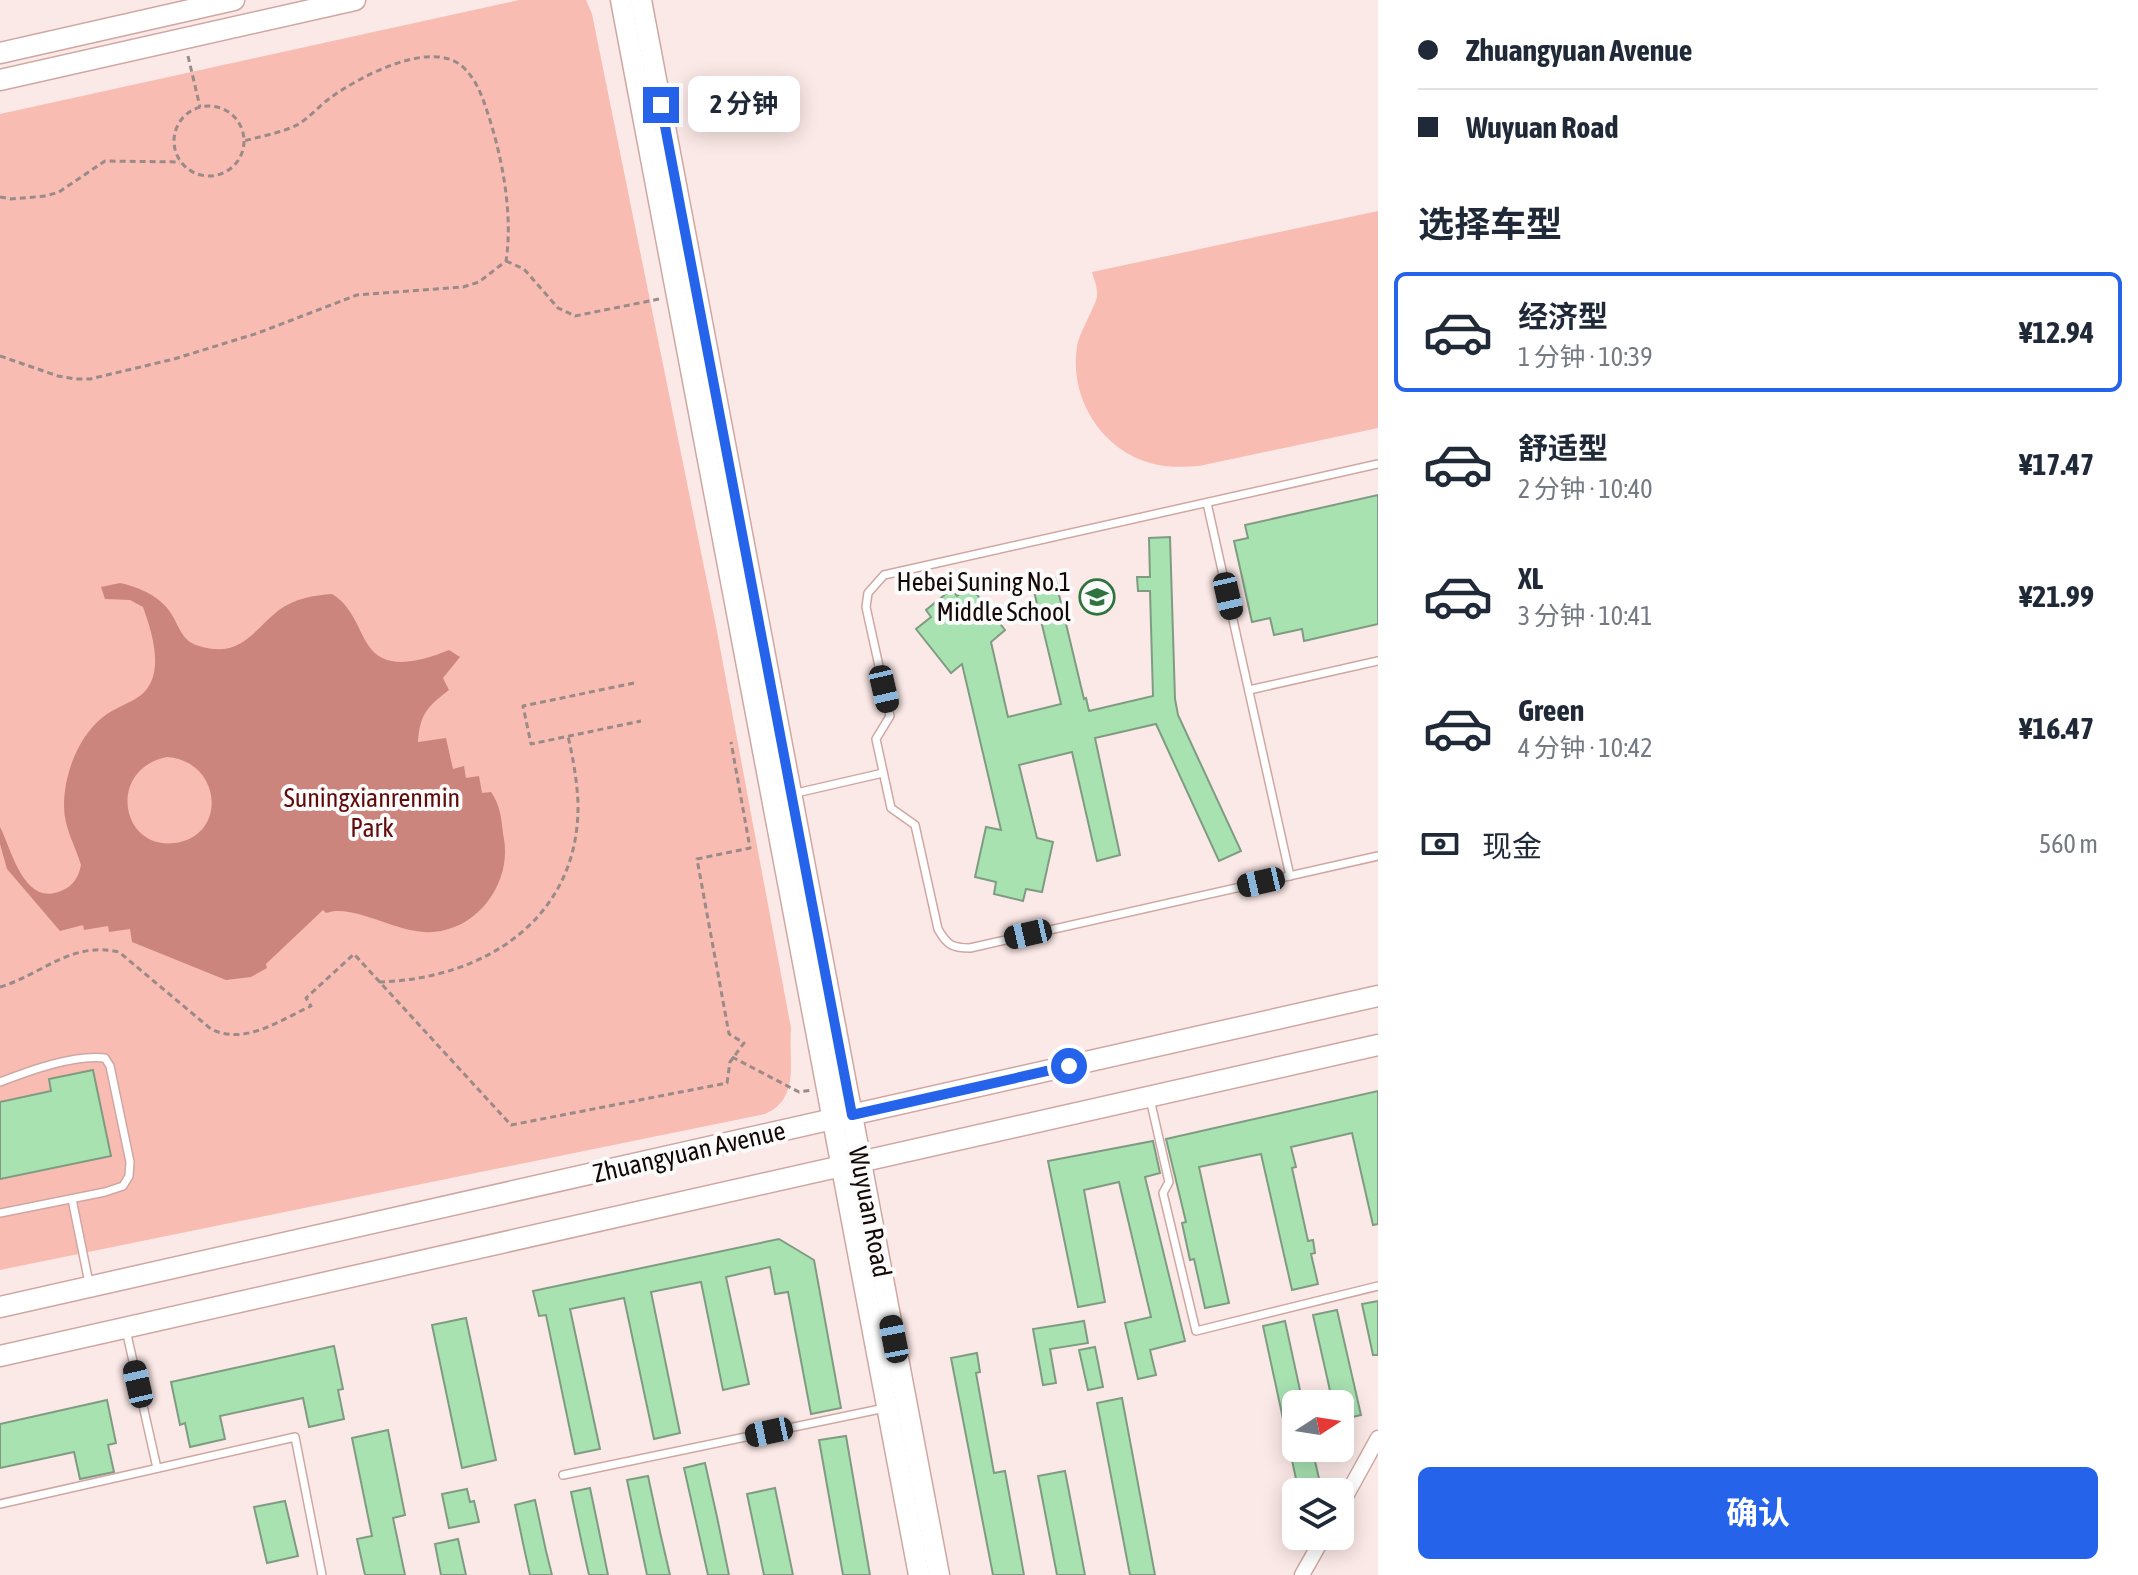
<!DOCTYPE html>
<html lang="zh">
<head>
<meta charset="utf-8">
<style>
	:root { --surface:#fff; --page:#f6f6f7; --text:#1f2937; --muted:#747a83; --line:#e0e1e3; --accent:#2563eb }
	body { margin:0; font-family:"Asap Condensed","Noto Sans SC",sans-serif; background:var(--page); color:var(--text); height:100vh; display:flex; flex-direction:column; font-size:30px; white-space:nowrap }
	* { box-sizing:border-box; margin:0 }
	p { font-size:26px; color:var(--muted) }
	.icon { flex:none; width:44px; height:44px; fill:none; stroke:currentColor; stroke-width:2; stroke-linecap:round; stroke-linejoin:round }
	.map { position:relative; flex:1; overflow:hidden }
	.drawer { display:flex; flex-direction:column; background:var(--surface); width:760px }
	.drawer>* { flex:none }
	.hud { display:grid; align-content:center; height:176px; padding:0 40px; background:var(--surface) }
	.needle { width:52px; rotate:78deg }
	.buttons { position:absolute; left:1282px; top:1390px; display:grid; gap:16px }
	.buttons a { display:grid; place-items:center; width:72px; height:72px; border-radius:12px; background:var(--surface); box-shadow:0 4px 20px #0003; font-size:40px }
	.end { position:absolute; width:36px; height:36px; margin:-18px; border:10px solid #2563eb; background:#fff; box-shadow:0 0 0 4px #fff }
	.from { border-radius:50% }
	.bubble { position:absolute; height:56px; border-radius:12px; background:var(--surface); box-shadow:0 4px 20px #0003; font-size:26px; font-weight:700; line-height:56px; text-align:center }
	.car { position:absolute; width:24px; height:48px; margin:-24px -12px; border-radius:10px; box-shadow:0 0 6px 2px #0007; background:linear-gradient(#222 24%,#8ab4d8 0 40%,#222 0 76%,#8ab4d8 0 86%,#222 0) }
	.hud b { display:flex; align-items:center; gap:28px; height:76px; font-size:30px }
	.hud b+b { border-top:2px solid var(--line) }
	.hud i { width:20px; height:20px; background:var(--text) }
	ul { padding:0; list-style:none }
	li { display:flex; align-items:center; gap:24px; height:120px; margin:0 16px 12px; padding:0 24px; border:4px solid transparent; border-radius:12px }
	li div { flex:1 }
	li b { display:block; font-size:30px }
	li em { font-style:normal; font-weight:700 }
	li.active { border-color:var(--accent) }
	li>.icon { width:72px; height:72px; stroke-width:1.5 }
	h2 { padding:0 40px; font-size:36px; line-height:96px }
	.pay { display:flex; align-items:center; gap:20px; height:88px; padding:0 40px; font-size:30px }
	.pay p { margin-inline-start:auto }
	.primary-button { display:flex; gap:16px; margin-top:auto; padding:16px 40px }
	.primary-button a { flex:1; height:92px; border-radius:12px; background:var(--accent); color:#fff; font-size:32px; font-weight:700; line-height:92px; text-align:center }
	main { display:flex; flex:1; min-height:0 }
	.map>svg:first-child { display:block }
	.park { fill:#f8bcb3 }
	.water { fill:#cc857c; fill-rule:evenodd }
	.building { fill:#a8e2b1; stroke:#7f9c83; stroke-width:2 }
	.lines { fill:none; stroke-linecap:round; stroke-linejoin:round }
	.lane-casing { stroke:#cfa7a2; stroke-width:10 }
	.street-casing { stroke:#cfa7a2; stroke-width:17 }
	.secondary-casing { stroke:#cfa7a2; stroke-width:23 }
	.path { stroke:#9a8a88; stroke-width:3; stroke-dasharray:6 4; stroke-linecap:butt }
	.lane { stroke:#fff; stroke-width:7 }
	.street { stroke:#fff; stroke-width:14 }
	.secondary { stroke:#fff; stroke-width:20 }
	.route { stroke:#2563eb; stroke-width:10 }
	.labels { text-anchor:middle; stroke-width:8; stroke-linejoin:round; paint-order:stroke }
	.poi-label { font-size:26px; fill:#140806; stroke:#fbfbfb; text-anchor:end }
	.park-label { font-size:26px; fill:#610a0a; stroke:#fbfbfb }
	.street-label { font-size:26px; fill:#140806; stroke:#fbfbfb }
</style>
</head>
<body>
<main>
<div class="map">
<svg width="1378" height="1575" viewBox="0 0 1378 1575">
	<rect width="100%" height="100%" fill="#fbe9e7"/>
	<g class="park">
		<path d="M519 0H586L592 14 716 626 791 1028C788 1061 801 1098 765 1114L0 1270V114Z"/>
		<path d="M1378 211V428L1199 466C1183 467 1166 468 1150 463 1101 449 1069 398 1077 347 1079 332 1097 304 1097 296 1098 289 1094 279 1092 272Z"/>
	</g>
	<path class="water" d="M120 583C139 587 162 597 172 615 180 628 182 641 199 646 241 659 253 630 279 610 294 599 314 595 332 594 352 606 357 627 368 645 386 673 424 660 449 650L460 657 443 678 449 690C427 707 420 714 418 742L446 738 453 769 464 766 466 778 479 776 482 793 491 792C502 808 501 821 504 839 511 879 483 923 441 931 402 939 356 902 326 913L323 910 266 964 267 968 251 977 226 980 132 942 130 929 109 932 108 926 84 930 83 925 60 931 7 869 0 844V827C12 850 24 909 63 890 73 886 79 876 81 865 75 845 64 828 64 806 64 774 78 737 103 717 114 708 129 704 141 695 166 675 152 632 143 607L130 600 105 599 101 587ZM167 757C222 761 228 836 175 843 120 850 107 769 167 757Z"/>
	<g class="building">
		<polygon points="1378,495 1378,624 1304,641 1302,629 1274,635 1270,618 1252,622 1234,541 1248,538 1245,525"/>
		<polygon points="1170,537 1175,699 1178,715 1241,851 1219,861 1156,724 1095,738 1120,855 1097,861 1072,752 1019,765 1037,838 1053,842 1042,892 1026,889 1023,901 994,894 996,882 975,877 986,827 1001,830 962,664 951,673 916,629 931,617 926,610 952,589 957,596 970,586 1005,630 991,642 1008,717 1061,704 1032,583 1055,578 1084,699 1086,698 1089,711 1153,696 1150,591 1138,591 1137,577 1150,577 1149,538"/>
		<polygon points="93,1070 111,1156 0,1179 0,1102 51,1091 49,1079"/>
		<polygon points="1378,1091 1378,1224 1373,1225 1352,1133 1291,1147 1296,1167 1292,1168 1308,1241 1313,1240 1315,1253 1311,1254 1318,1284 1292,1290 1261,1154 1199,1167 1229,1303 1205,1308 1194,1259 1190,1260 1182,1223 1186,1222 1166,1139"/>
		<polygon points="1153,1141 1160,1173 1145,1177 1185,1341 1150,1350 1156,1375 1138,1379 1125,1323 1151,1317 1119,1182 1084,1190 1105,1302 1078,1307 1048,1161"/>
		<polygon points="779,1239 814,1260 841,1408 811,1414 788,1292 775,1294 770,1267 726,1277 749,1384 723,1390 701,1282 651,1292 680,1433 654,1439 624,1298 570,1309 600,1449 575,1454 546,1315 539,1316 533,1291"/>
		<polygon points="1378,1301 1378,1355 1373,1355 1362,1304"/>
		<polygon points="1337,1310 1361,1415 1340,1420 1340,1404 1333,1404 1313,1315"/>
		<polygon points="466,1318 496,1460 462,1468 432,1325"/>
		<polygon points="1084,1321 1088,1343 1050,1349 1056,1383 1043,1385 1033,1329"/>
		<polygon points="1285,1321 1303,1404 1296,1404 1296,1448 1312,1448 1320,1483 1298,1488 1263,1326"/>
		<polygon points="334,1346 343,1389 338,1390 344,1419 309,1427 303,1398 220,1416 225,1439 190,1447 185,1423 180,1425 171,1382"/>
		<polygon points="1095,1347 1103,1387 1088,1390 1079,1350"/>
		<polygon points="977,1353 980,1372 976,1373 994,1473 1005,1471 1024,1575 993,1575 951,1358"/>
		<polygon points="1122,1398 1155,1575 1130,1575 1097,1403"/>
		<polygon points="107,1400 116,1443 108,1445 114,1472 80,1479 74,1452 0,1468 0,1424"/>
		<polygon points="388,1430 405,1515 393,1518 405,1575 365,1575 357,1539 372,1536 352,1438"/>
		<polygon points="846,1436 870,1575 843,1575 819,1440"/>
		<polygon points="705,1463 717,1517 729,1575 708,1575 684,1468"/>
		<polygon points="1065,1471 1085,1575 1057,1575 1038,1476"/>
		<polygon points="648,1476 660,1532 670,1575 647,1575 627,1480"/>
		<polygon points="590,1488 599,1531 608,1575 589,1575 582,1544 571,1492"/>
		<polygon points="775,1488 793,1575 764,1575 747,1494"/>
		<polygon points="467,1489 470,1502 474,1501 479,1522 449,1528 442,1494"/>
		<polygon points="535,1500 546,1551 552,1575 530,1575 524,1548 515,1505"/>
		<polygon points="285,1501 298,1556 267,1563 254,1507"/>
		<polygon points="458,1539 466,1575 441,1575 435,1544"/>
	</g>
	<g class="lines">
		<defs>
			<g id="lane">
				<path d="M1378 464 884 575 868 593 866 607 890 716 876 739 891 808 915 825 938 929C947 945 952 948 970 948L1378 856"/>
				<polyline points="1207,503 1290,876"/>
				<polyline points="1249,690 1378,661"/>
				<polyline points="792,794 883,773"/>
				<path d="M0 1082C29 1071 74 1054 105 1058L110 1066 130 1162 129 1176 123 1186 105 1192 0 1213"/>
				<polyline points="1150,1099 1169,1182 1163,1193 1196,1331 1378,1286"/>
				<polyline points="72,1199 89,1283"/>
				<polyline points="126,1330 157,1468"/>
				<polyline points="563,1475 885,1408"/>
				<polyline points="0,1504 295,1437 322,1575"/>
			</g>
			<g id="street">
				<polyline points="1340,1507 1378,1438"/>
				<polyline points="1302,1575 1324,1536"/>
			</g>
			<g id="secondary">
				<polyline points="621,0 919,1575"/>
				<polyline points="641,0 939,1575"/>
				<polyline points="0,53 234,0"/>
				<polyline points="0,80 355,0"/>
				<polyline points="0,1307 1378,996"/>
				<polyline points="0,1356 1378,1045"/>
			</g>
		</defs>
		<use href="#lane" class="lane-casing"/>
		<use href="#street" class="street-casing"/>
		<use href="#secondary" class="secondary-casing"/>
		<g class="path">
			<polyline points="188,56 200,107"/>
			<circle cx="209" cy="141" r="35"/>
			<polyline points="0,197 11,199 46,196 59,192 105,161 180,162"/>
			<polyline points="506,261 524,269 558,308 575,316 659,299"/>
			<path d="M0 356 58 376 75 379H90L174 359 258 333 357 295 463 287 479 282 506 261C513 216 503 161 489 117 483 99 478 82 464 68 433 37 359 77 330 98 319 106 309 118 297 125 281 133 261 136 244 141"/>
			<polyline points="634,683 523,706 531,744 641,721"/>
			<path d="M379 982C485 979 580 918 578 803 577 780 573 758 568 736"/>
			<path d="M0 987C43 974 71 941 119 952L211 1029C245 1046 280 1020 311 1006L306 998 354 954 511 1125 727 1083 730 1062 744 1043 729 1034 697 859 750 848 731 742"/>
			<polyline points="732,1057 799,1092 812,1090"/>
		</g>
		<use href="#lane" class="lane"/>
		<use href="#street" class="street"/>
		<use href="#secondary" class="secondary"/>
	</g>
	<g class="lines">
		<polyline class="route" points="661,105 852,1115 1069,1066"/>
	</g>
	<defs>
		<symbol id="school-ring" viewBox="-11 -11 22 22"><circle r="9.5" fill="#fbfbfb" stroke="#2f743f" stroke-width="1.5"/><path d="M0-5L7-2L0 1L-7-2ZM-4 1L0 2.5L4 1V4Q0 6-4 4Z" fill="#2f743f"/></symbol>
	</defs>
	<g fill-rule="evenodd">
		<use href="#school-ring" x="1077" y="577" width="40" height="40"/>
	</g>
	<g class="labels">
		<g class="poi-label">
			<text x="1071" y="591">Hebei Suning No.1<tspan x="1071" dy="30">Middle School</tspan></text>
		</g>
		<g class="park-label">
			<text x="372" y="807">Suningxianrenmin<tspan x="372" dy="30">Park</tspan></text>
		</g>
		<g class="street-label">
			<text transform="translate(689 1152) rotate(-13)" y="9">Zhuangyuan Avenue</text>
			<text transform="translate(870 1212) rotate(79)" y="9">Wuyuan Road</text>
		</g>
	</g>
</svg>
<div class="buttons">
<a><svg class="needle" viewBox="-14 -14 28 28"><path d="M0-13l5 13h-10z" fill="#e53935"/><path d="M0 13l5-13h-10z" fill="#747a83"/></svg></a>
<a><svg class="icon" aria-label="layers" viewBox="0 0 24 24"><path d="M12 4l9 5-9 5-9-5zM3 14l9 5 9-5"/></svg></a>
</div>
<i class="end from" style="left:1069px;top:1066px"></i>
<i class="end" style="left:661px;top:105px"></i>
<div class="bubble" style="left:688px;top:76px;width:112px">2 分钟</div>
<i class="car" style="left:1228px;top:596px;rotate:167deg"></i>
<i class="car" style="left:884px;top:689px;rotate:167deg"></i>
<i class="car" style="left:1261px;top:882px;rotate:257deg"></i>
<i class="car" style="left:1028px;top:934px;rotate:257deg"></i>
<i class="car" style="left:894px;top:1339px;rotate:349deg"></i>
<i class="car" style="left:138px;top:1384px;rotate:347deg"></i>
<i class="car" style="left:769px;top:1432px;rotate:258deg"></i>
</div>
<section class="drawer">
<div class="hud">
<b><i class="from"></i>Zhuangyuan Avenue</b>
<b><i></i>Wuyuan Road</b>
</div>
<h2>选择车型</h2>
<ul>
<li class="active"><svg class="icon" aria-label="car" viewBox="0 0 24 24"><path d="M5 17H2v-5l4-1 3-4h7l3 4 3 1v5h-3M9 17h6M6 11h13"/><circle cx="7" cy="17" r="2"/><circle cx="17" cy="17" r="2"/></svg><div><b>经济型</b><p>1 分钟 · 10:39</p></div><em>¥12.94</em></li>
<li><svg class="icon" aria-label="car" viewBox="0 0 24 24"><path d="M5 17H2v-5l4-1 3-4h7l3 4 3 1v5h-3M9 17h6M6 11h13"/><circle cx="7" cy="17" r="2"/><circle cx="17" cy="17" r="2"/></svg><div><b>舒适型</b><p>2 分钟 · 10:40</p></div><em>¥17.47</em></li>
<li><svg class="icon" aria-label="car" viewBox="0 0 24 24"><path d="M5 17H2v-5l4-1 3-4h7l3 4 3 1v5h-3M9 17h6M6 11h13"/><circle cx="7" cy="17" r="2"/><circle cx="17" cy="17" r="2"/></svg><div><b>XL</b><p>3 分钟 · 10:41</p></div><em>¥21.99</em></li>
<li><svg class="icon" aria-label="car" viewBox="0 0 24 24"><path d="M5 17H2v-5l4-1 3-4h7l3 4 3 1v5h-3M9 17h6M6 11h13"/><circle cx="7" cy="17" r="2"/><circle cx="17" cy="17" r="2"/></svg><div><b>Green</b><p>4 分钟 · 10:42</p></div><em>¥16.47</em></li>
</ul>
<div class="pay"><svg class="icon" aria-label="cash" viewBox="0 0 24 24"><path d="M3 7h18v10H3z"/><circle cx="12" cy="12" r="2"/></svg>现金<p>560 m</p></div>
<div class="primary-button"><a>确认</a></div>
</section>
</main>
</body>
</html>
